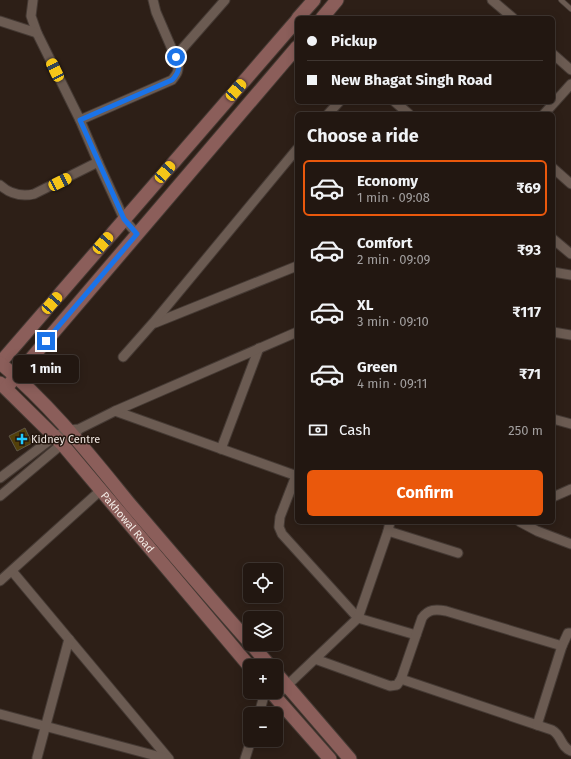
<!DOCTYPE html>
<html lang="en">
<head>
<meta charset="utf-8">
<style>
	:root { --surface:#221711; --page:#2e241f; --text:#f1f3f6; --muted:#a29f9f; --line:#3f3631; --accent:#ea580c }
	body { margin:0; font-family:"Fira Sans",sans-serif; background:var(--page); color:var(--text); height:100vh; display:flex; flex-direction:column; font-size:15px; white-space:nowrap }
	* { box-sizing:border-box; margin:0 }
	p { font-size:13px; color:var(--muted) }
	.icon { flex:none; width:22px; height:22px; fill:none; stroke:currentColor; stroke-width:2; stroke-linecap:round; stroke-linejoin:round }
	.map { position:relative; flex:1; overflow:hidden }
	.side { position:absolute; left:295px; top:112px; width:260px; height:412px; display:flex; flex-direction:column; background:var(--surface); border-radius:6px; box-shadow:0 2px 10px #0003,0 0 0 1px var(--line) }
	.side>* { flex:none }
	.banner { position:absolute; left:295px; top:16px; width:260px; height:88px; border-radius:6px; box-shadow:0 2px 10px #0003,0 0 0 1px var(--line); display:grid; align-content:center; height:88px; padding:0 12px; background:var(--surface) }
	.controls { position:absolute; left:243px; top:563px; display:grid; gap:8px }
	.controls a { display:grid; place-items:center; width:40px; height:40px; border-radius:6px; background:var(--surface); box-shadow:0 2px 10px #0003,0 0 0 1px var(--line); font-size:20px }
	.end { position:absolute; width:18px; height:18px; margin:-9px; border:5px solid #1a73e8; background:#fff; box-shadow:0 0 0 2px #fff }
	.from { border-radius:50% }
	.bubble { position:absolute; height:28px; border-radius:6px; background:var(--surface); box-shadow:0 2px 10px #0003,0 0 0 1px var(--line); font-size:13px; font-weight:700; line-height:28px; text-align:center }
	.car { position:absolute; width:12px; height:24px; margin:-12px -6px; border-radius:5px; box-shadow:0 0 3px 1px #0007; background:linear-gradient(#f5c518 24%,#345 0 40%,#f5c518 0 76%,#345 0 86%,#f5c518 0) }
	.banner b { display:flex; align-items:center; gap:14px; height:38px; font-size:15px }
	.banner b+b { border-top:1px solid var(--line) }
	.banner i { width:10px; height:10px; background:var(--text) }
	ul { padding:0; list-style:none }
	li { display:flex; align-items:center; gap:12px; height:56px; margin:0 8px 6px; padding:0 4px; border:2px solid transparent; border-radius:6px }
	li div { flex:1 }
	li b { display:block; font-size:15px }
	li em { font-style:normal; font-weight:700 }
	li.active { border-color:var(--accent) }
	li>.icon { width:36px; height:36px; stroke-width:1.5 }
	h2 { padding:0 12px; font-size:18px; line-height:48px }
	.pay { display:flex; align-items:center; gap:10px; height:44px; padding:0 12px; font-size:15px }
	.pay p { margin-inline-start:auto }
	.button { display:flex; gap:8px; margin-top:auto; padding:8px 12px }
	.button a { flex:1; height:46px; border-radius:6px; background:var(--accent); color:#fff; font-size:16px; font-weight:700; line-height:46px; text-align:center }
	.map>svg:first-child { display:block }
	.building { fill:#53400a; stroke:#5d5647 }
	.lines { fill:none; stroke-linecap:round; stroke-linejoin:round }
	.lane-casing { stroke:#453a34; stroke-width:6 }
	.street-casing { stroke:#453a34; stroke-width:11 }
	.secondary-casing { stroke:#453a34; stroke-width:15 }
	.lane { stroke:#6b5b52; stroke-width:4.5 }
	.street { stroke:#6b5b52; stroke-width:9 }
	.secondary { stroke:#8b5e5a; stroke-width:13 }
	.route { stroke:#1a73e8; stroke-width:5 }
	.poi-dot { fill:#22c9fd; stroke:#23160e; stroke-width:1.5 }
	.labels { text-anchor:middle; stroke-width:3; stroke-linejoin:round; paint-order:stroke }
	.poi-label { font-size:11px; fill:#f2e9e3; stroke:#23160e; text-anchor:start }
	.street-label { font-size:11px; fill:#f2e9e3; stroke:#23160e }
</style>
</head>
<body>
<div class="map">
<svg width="571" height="759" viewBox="0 0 571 759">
	<rect width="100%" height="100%" fill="#2d1f17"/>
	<polygon class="building" points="25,428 32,443 17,451 9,436"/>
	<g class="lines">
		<defs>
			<polyline id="lane" points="561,0 571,9"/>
			<g id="street">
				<polyline points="33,0 31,16 37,33 80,120"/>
				<polyline points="492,0 513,18"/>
				<polyline points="0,21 37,33"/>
				<polyline points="553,54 571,70"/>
				<polyline points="175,57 225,0"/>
				<polyline points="395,102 409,114"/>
				<polyline points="328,114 339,102"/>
				<polyline points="544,114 571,84"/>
				<polyline points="98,162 124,219 137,234"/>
				<polyline points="553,168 571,184"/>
				<path d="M0 185C10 194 21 197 34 194L98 162 80 120 172 80C177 74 179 71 178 63L156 12 153 0"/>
				<polyline points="553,239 571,254"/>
				<polyline points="553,272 571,275"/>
				<polyline points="155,323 297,266"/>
				<polyline points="553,332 571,335"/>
				<polyline points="123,357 153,323 297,149"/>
				<polyline points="115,411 297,476"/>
				<polyline points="553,419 571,424"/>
				<polyline points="221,449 259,348"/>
				<polyline points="297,473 280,517 279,527 282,534 358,618 416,635"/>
				<polyline points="0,478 54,437 68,430 79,429 115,411 297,332"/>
				<polyline points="0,496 62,444 74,437 77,432"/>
				<polyline points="553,497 571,489"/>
				<polyline points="520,522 537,531 571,544"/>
				<polyline points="388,531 458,553"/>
				<polyline points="12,571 169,759"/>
				<polyline points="0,581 101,490"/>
				<path d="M315 659 390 686 397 685 401 679 552 730C562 735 560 747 571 751"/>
				<path d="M401 679 422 618C428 609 436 609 446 611L562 646 568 633H571"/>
				<polyline points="275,697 358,618 388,531 390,522"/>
				<polyline points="0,714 168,759"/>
				<polyline points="259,714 265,692"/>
				<polyline points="537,725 562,646"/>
				<polyline points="37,758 69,639"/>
				<polyline points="245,759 251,740"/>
			</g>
			<g id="secondary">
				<polyline points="298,18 314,0"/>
				<polyline points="322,18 337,0"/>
				<polyline points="0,363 297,20"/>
				<path d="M0 363C49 403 89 454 129 503 169 550 209 597 250 643"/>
				<path id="s1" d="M0 383 62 444 250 667"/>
				<polyline points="6,388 297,47"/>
				<polyline points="251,644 270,666"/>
				<polyline points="276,673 350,759"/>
				<polyline points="271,692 330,759"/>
			</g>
		</defs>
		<use href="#lane" class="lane-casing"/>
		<use href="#street" class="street-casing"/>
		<use href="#secondary" class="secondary-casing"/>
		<use href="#lane" class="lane"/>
		<use href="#street" class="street"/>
		<use href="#secondary" class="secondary"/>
	</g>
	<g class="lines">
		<path class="route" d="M46 341 137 234 124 219 80 120 172 80C180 72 180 66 176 57"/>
	</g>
	<path class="poi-dot" d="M20 433h4v4h4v4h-4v4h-4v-4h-4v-4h4z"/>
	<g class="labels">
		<g class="poi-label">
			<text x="31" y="443">Kidney Centre</text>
		</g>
		<g class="street-label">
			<text dy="4" stroke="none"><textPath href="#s1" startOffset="189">Pakhowal Road</textPath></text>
		</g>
	</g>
</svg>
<div class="controls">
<a><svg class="icon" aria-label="locate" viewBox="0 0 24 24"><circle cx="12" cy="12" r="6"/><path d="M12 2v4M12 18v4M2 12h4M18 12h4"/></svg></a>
<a><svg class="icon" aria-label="layers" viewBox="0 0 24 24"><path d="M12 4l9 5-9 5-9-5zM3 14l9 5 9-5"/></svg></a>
<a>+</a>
<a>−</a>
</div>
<i class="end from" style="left:176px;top:57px"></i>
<i class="end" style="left:46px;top:341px"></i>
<div class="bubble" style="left:13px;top:355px;width:66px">1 min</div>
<i class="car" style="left:55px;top:70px;rotate:334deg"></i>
<i class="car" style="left:236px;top:90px;rotate:41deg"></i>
<i class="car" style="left:165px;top:172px;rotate:41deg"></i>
<i class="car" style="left:60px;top:182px;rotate:63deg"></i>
<i class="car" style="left:103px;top:243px;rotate:41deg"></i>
<i class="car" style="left:52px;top:303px;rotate:41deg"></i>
<div class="banner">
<b><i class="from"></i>Pickup</b>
<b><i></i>New Bhagat Singh Road</b>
</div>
<section class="side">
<h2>Choose a ride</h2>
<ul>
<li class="active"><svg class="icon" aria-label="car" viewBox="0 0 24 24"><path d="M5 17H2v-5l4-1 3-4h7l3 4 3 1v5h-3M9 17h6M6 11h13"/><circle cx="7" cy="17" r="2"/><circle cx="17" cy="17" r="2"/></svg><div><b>Economy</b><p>1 min · 09:08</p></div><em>₹69</em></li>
<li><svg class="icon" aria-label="car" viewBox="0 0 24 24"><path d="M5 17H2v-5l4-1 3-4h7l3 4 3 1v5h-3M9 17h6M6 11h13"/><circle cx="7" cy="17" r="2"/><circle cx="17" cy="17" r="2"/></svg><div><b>Comfort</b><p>2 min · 09:09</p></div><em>₹93</em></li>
<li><svg class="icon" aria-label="car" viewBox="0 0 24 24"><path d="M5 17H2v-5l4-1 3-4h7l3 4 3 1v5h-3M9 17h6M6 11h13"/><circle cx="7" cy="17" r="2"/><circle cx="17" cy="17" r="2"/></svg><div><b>XL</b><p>3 min · 09:10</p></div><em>₹117</em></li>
<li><svg class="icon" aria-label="car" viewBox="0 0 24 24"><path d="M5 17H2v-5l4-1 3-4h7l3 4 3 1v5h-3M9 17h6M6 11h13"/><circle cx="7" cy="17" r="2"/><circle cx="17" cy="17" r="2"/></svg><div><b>Green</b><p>4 min · 09:11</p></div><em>₹71</em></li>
</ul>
<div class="pay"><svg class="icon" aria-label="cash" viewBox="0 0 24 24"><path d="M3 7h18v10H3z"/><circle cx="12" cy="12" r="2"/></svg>Cash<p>250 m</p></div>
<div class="button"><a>Confirm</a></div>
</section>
</div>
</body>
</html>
